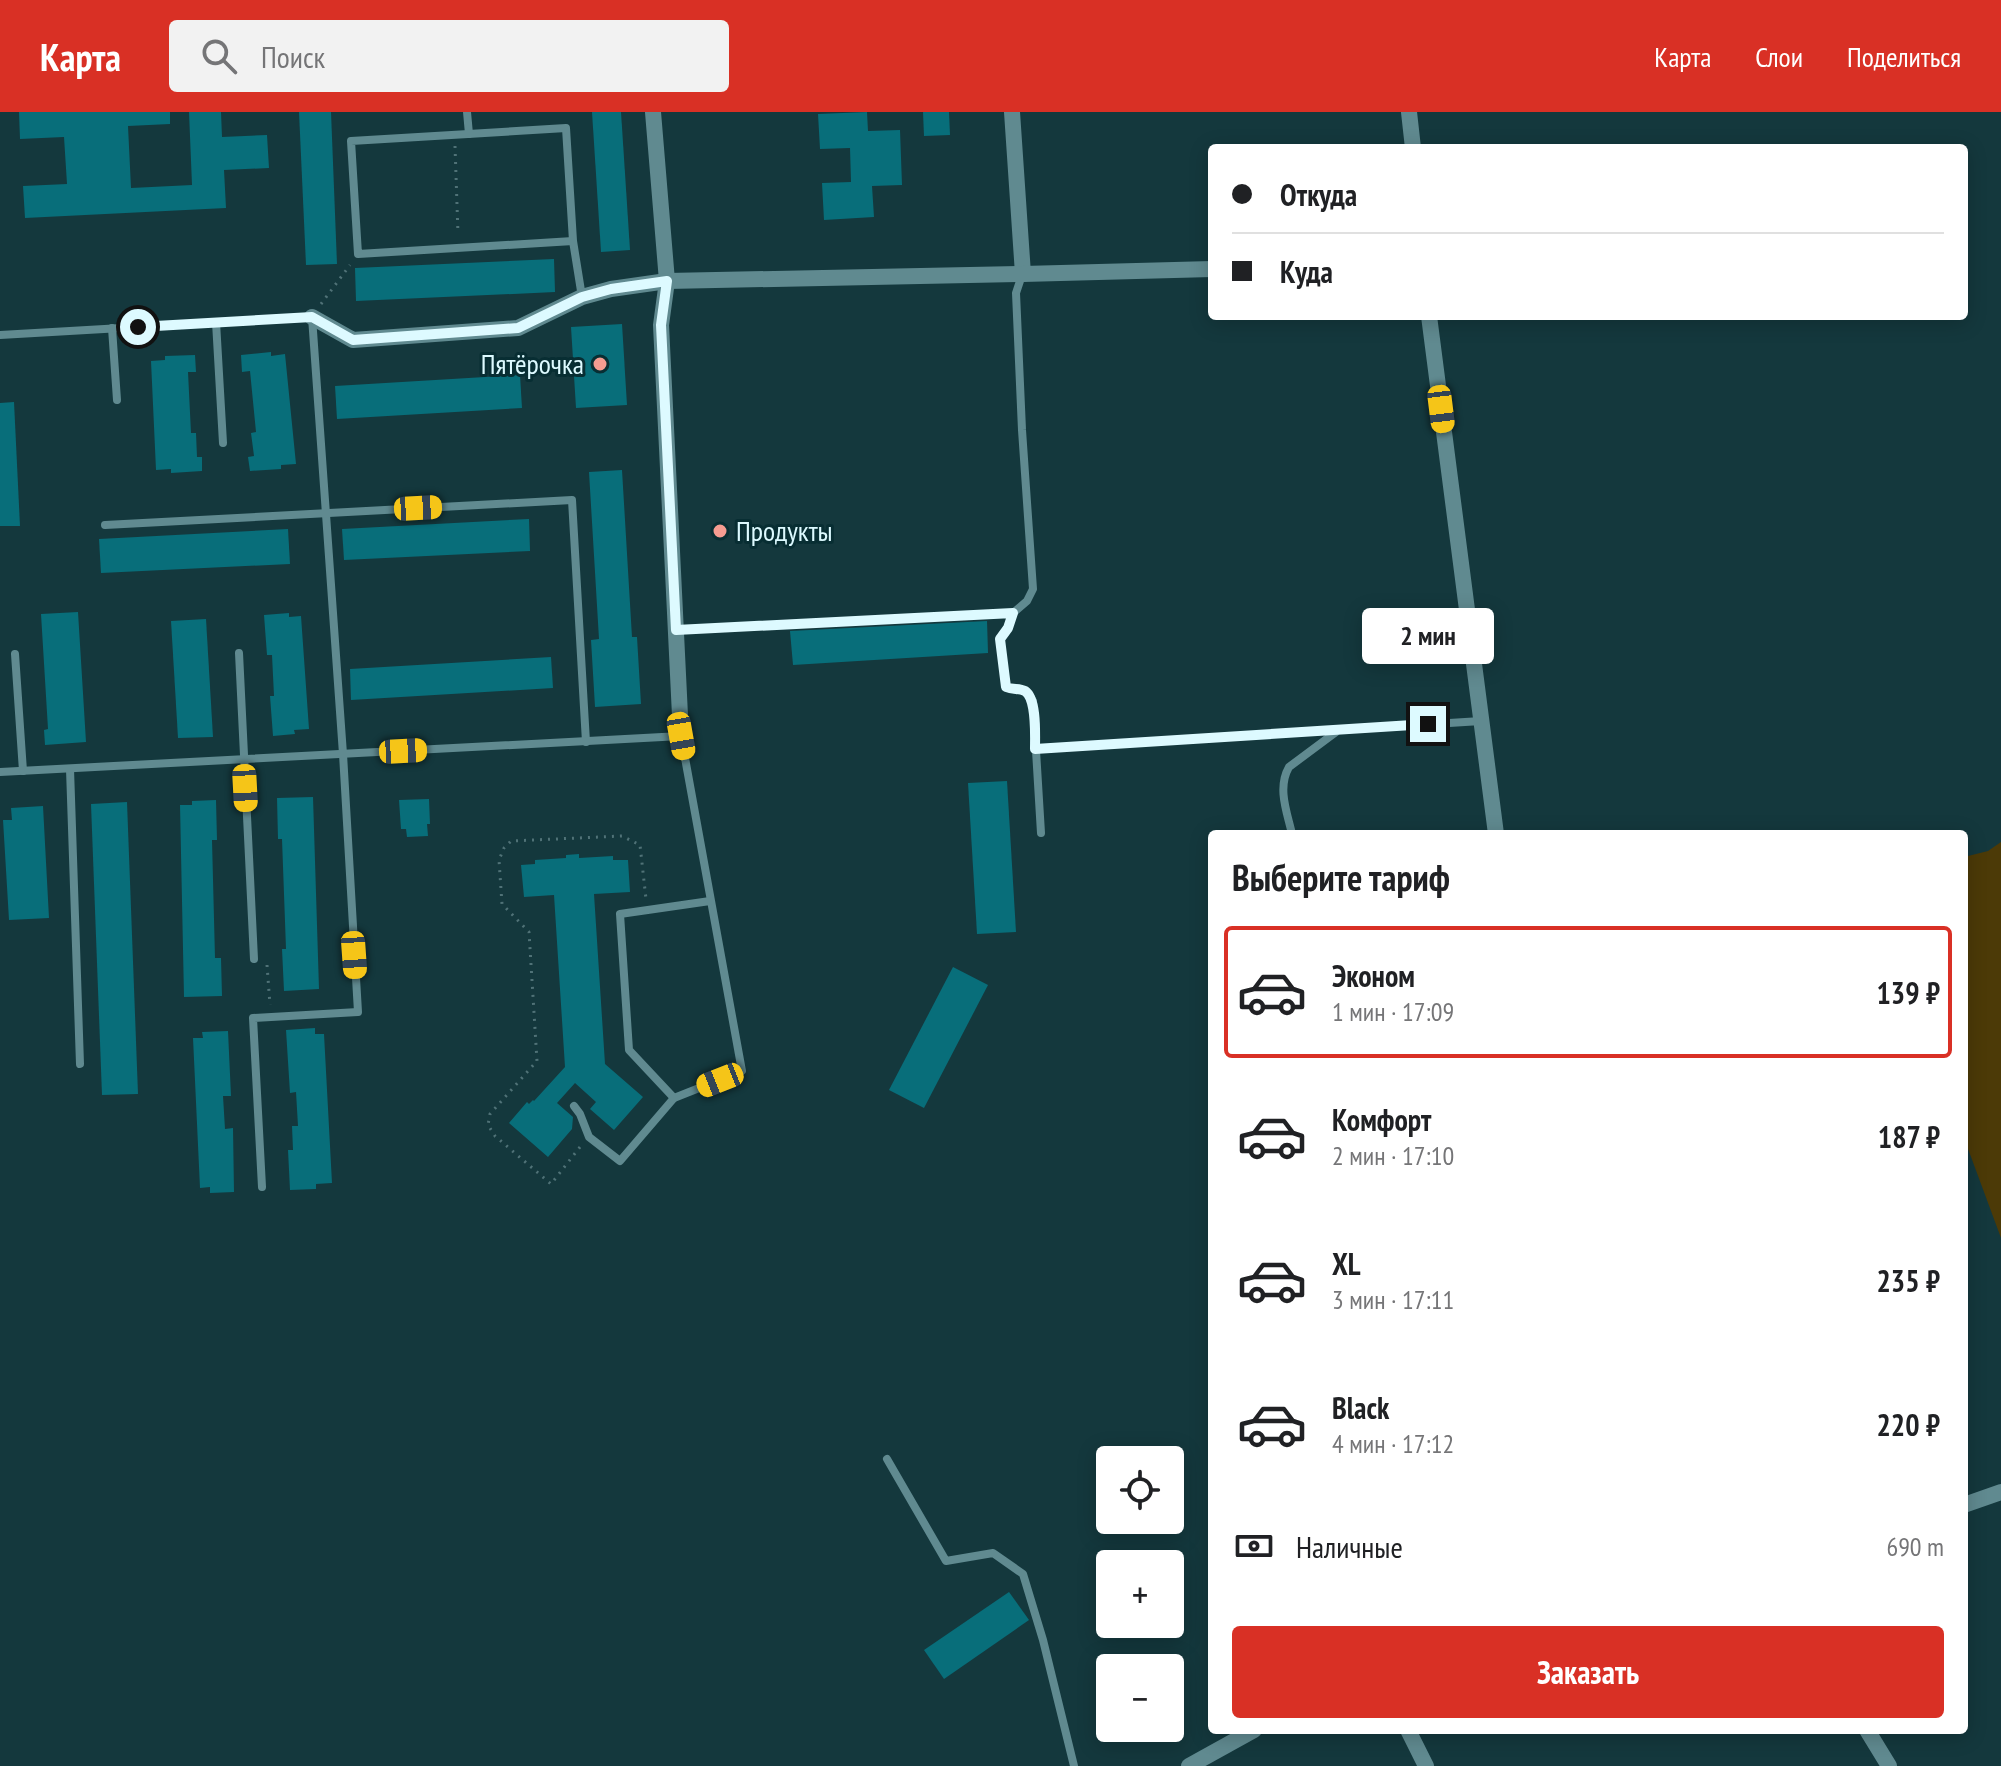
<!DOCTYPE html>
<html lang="ru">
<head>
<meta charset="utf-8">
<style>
	:root { --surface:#fff; --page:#f2f2f2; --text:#202124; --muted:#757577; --line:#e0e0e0; --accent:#d93025 }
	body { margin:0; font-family:"PT Sans Narrow",sans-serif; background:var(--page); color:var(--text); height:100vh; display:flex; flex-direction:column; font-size:30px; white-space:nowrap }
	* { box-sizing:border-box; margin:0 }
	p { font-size:26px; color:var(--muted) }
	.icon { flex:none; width:44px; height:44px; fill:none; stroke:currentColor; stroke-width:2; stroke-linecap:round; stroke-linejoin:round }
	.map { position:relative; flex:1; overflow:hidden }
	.side { position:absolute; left:1208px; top:718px; width:760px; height:904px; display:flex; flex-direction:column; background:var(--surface); border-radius:8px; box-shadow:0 4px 20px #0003 }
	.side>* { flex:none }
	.banner { position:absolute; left:1208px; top:32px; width:760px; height:176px; border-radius:8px; box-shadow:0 4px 20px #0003; display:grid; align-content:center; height:176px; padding:0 24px; background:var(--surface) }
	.buttons { position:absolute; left:1096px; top:1334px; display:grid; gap:16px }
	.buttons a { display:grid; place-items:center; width:88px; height:88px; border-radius:8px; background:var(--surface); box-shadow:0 4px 20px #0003; font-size:40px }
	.end { position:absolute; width:36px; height:36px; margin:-18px; border:10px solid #ddfaff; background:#111; box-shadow:0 0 0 4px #111 }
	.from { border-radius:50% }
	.bubble { position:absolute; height:56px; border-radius:8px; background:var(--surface); box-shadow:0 4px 20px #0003; font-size:26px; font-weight:800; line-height:56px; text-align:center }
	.car { position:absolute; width:24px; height:48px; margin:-24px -12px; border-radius:10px; box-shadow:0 0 6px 2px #0007; background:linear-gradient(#f5c518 24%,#345 0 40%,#f5c518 0 76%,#345 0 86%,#f5c518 0) }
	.banner b { display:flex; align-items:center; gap:28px; height:76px; font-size:30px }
	.banner b+b { border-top:2px solid var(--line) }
	.banner i { width:20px; height:20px; background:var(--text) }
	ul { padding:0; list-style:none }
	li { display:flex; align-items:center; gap:24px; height:132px; margin:0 16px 12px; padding:0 8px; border:4px solid transparent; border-radius:8px }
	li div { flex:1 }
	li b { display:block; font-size:30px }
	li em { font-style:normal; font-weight:800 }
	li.current { border-color:var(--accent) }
	li>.icon { width:72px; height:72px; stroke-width:1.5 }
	h2 { padding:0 24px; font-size:36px; line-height:96px }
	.pay { display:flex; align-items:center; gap:20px; height:88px; padding:0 24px; font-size:30px }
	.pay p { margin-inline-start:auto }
	.button { display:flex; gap:16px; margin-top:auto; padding:16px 24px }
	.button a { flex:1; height:92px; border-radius:8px; background:var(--accent); color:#fff; font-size:32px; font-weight:800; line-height:92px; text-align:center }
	header { display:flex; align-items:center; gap:48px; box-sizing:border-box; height:112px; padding:0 40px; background:var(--accent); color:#fff }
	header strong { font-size:38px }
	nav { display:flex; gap:44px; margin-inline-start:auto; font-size:28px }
	.search { width:560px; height:72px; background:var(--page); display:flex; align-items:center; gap:20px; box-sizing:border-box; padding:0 28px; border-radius:8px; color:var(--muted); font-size:30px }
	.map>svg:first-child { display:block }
	.green { fill:#4c3a07 }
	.building { fill:#086e7a }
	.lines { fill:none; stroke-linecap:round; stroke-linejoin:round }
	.path { stroke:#507277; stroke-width:3; stroke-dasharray:2 6; stroke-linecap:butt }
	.service { stroke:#608a90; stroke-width:8 }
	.minor { stroke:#608a90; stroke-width:16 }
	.tertiary { stroke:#608a90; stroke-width:16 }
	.route { stroke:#ddfaff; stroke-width:10 }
	.poi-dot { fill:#f59c91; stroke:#082e33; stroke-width:3 }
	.labels { text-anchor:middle; stroke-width:6; stroke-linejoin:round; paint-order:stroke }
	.poi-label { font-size:28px; fill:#ddfaff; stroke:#082e33; text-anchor:end }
</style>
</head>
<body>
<header>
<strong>Карта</strong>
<div class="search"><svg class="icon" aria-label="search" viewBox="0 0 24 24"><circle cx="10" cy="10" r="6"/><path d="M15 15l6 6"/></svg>Поиск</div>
<nav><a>Карта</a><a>Слои</a><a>Поделиться</a></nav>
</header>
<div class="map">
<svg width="2001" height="1654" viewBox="0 0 2001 1654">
	<rect width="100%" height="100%" fill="#14383d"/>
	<polygon class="green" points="2001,730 2001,1126 1964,1026 1964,745 1988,739"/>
	<g class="building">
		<polygon points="19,0 170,0 170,12 128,14 131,76 192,73 189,0 221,0 222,25 267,23 269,56 224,58 226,96 25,106 23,74 67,72 64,25 20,27"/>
		<polygon points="299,0 331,0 337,152 306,153"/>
		<polygon points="592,0 621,0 630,138 601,140"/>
		<polygon points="867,0 868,19 900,18 902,73 872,74 874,105 824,108 822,71 851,70 850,36 820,37 818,2"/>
		<polygon points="923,0 949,0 950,23 924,24"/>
		<polygon points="554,147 555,180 356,189 355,156"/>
		<polygon points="622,212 627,293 576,296 571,215"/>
		<polygon points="271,240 271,244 285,242 296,352 281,353 281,357 250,359 248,345 254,344 251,321 256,320 250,259 242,260 241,243"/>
		<polygon points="195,243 196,260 188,260 191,321 196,321 197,345 202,345 202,359 171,361 171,357 156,358 151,249 165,248 165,244"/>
		<polygon points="520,263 522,296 337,307 335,274"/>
		<polygon points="14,290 20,414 0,414 0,291"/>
		<polygon points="622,358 632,525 637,525 641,592 595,595 591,528 599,527 589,360"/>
		<polygon points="529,407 530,439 344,448 342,417"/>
		<polygon points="288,417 290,452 101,461 99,427"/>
		<polygon points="78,500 86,630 45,633 44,618 48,617 41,502"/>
		<polygon points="289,501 289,505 301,504 309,617 294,618 295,622 273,624 270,584 274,584 272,543 267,543 264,503"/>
		<polygon points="206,507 213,625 178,626 171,509"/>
		<polygon points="987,509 988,541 793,553 790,519"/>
		<polygon points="551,545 553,576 351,588 350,557"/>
		<polygon points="1007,669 1016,820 977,822 968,671"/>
		<polygon points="313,685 319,877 284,879 282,837 286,837 282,727 278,727 277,686"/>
		<polygon points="429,687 430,712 427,712 428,724 407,725 406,717 401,717 399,688"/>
		<polygon points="216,688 217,728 212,728 215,846 221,846 222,884 184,885 180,693 192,693 192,689"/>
		<polygon points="127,690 138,982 102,983 91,692"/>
		<polygon points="43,694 49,806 9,808 3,708 12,708 11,696"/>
		<polygon points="579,742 579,746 613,744 613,748 628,748 630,780 594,782 605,952 643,985 614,1018 590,997 596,990 575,971 557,991 573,1005 572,1017 548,1045 509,1011 527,990 529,992 533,988 534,989 565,955 554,783 524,785 521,753 535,752 535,748 566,746 566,743"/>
		<polygon points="953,855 988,873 924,996 889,978"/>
		<polygon points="315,916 315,922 324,922 332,1071 316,1072 316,1077 290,1078 288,1038 293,1038 292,1014 298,1014 296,980 290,981 286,918"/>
		<polygon points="228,919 231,984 223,984 225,1017 233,1016 234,1080 210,1081 210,1075 200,1076 193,926 203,926 202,920"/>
		<polygon points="1009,1480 1029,1508 944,1567 924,1538"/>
	</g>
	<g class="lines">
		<g class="path">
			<polyline points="455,34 458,122"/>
			<polyline points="321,192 350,153"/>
			<polyline points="267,853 270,893"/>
			<polyline points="580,1035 551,1072 495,1024 488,1013 490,1002 537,949 529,820 502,792 499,748 504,736 511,729 622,724 640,733 646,787"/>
		</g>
		<g class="service">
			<polyline points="467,0 469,22"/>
			<polyline points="573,129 358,142 351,29 566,16 573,129 582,185"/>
			<path d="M1022 163 1016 181 1022 318 1033 477 1027 489 1013 501 1008 516 1000 527 1006 575C1020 581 1024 573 1033 589L1041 721"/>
			<polyline points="216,210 223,331"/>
			<polyline points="112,216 117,288"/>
			<polyline points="0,223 312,205 343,642 358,900 253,906 262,1075"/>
			<polyline points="105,413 572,388 586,630"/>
			<polyline points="676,518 1013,501"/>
			<polyline points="239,541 254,847"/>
			<polyline points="15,542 23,659"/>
			<polyline points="1035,637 1481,609"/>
			<polyline points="70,657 80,952"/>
			<polyline points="0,660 681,624 742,959 674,986 620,1049 589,1025 580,1002 574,994"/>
			<path d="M1292 722C1287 700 1277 676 1289 655L1336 620"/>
			<polyline points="674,986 629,938 620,802 710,789"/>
			<polyline points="887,1347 946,1449 993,1441 1023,1462 1043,1528 1074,1654"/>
		</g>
		<g class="minor">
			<polyline points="653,0 667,169 661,213 681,624"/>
			<polyline points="1012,0 1023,162"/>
			<polyline points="312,205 353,228 518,216 582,185 611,177 667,169 1023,162 1212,157"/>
			<polyline points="1964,1393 2001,1380"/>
			<polyline points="1408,1618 1426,1654"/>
			<polyline points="1867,1618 1889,1654"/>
		</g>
		<g class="tertiary">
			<polyline points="1409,0 1413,36"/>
			<polyline points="1429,204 1496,722"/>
			<polyline points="1189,1654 1254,1618"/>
		</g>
	</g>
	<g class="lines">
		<path class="route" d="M138 215 312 205 353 228 518 216 582 185 611 177 667 169 661 213 676 518 1013 501 1008 516 1000 527 1006 575C1013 578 1019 576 1025 579 1037 587 1035 623 1035 637L1428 612"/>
	</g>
	<g class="poi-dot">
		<circle cx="600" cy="252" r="8"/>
		<circle cx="720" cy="419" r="8"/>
	</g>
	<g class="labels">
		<g class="poi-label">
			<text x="584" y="262">Пятёрочка</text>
			<text x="736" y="429" text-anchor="start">Продукты</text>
		</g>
	</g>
</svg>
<div class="buttons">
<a><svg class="icon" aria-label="locate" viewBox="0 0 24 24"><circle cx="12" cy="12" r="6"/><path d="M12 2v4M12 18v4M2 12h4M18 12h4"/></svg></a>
<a>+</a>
<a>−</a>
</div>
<i class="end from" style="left:138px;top:215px"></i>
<i class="end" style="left:1428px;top:612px"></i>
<div class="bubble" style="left:1362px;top:496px;width:132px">2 мин</div>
<i class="car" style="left:1441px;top:297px;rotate:173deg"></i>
<i class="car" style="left:418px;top:396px;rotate:87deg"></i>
<i class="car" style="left:681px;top:624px;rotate:170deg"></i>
<i class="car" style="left:403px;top:639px;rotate:87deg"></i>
<i class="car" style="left:245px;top:676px;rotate:177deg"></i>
<i class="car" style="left:354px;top:843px;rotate:176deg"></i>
<i class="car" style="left:720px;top:968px;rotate:248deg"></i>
<div class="banner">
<b><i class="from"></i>Откуда</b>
<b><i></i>Куда</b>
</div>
<section class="side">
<h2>Выберите тариф</h2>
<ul>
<li class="current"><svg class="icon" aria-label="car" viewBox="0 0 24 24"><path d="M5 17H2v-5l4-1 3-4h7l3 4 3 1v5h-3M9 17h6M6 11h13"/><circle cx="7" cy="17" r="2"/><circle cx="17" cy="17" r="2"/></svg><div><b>Эконом</b><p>1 мин · 17:09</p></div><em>139 ₽</em></li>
<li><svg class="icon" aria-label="car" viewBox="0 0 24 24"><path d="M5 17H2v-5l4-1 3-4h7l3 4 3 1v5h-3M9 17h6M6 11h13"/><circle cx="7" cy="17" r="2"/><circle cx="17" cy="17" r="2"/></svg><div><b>Комфорт</b><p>2 мин · 17:10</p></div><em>187 ₽</em></li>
<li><svg class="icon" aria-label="car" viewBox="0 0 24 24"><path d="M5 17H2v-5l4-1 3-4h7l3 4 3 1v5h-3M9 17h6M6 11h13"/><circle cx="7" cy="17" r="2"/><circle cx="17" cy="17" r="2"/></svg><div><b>XL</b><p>3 мин · 17:11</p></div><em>235 ₽</em></li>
<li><svg class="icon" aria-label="car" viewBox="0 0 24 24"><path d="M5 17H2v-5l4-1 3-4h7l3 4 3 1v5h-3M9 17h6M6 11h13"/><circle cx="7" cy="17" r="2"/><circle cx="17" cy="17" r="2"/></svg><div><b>Black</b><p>4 мин · 17:12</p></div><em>220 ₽</em></li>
</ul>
<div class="pay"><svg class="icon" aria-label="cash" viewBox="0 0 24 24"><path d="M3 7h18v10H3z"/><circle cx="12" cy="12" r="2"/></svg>Наличные<p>690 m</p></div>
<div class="button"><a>Заказать</a></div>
</section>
</div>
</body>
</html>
